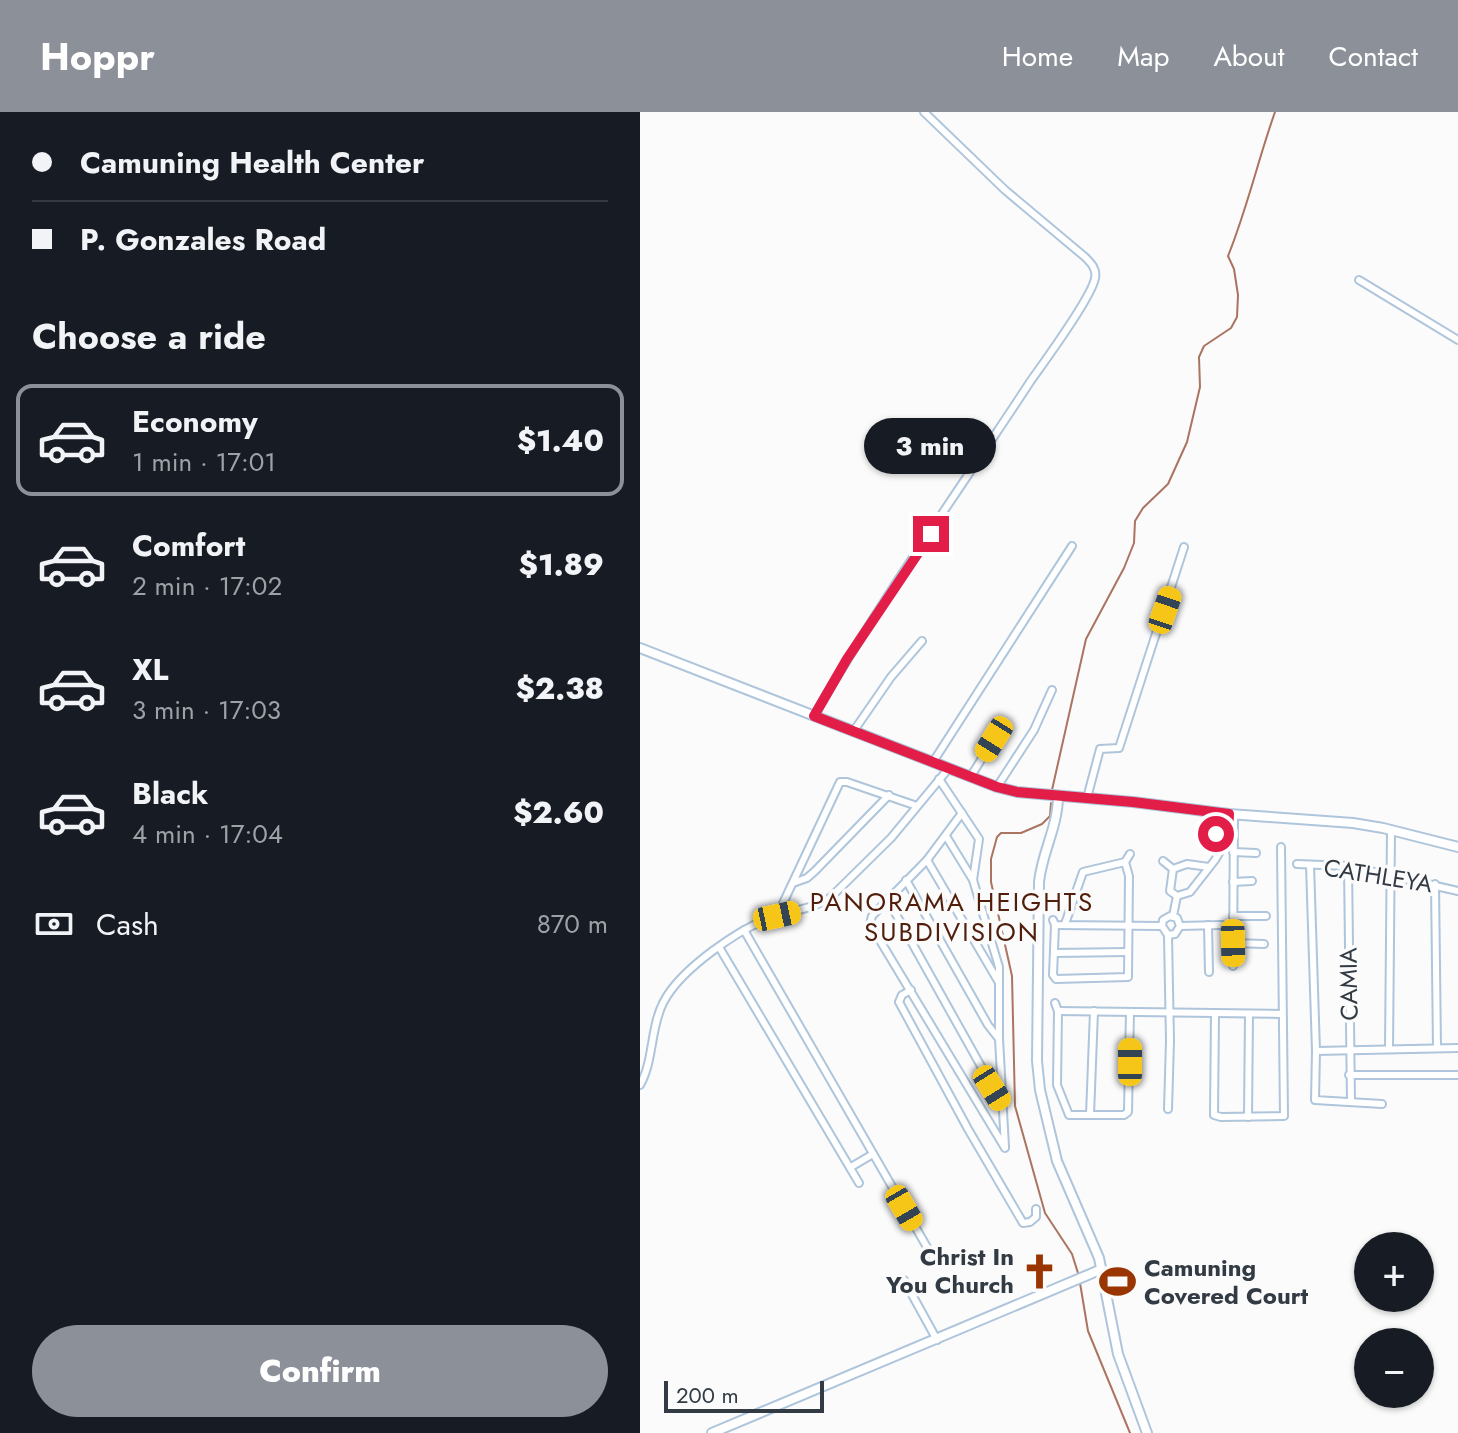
<!DOCTYPE html>
<html lang="en">
<head>
<meta charset="utf-8">
<style>
	:root { --surface:#171b24; --page:#20242c; --text:#f1f3f6; --muted:#9ea1a6; --line:#363941; --accent:#8c9099 }
	body { margin:0; font-family:Jost,sans-serif; background:var(--page); color:var(--text); height:100vh; display:flex; flex-direction:column; font-size:30px; white-space:nowrap }
	* { box-sizing:border-box; margin:0 }
	p { font-size:26px; color:var(--muted) }
	.icon { flex:none; width:44px; height:44px; fill:none; stroke:currentColor; stroke-width:2; stroke-linecap:round; stroke-linejoin:round }
	.map { position:relative; flex:1; overflow:hidden }
	.side { display:flex; flex-direction:column; background:var(--surface); width:640px }
	.side>* { flex:none }
	.top-card { display:grid; align-content:center; height:176px; padding:0 32px; background:var(--surface) }
	.tools { position:absolute; left:714px; top:1120px; display:grid; gap:16px }
	.tools a { display:grid; place-items:center; width:80px; height:80px; border-radius:50%; background:var(--surface); box-shadow:0 2px 6px #0004; font-size:40px }
	.scale { position:absolute; left:24px; bottom:20px; width:160px; box-sizing:border-box; padding-left:8px; border:4px solid #323b44; border-top:0; font-size:22px; line-height:28px; white-space:nowrap; color:#323b44; -webkit-text-stroke:6px #fbfbfb; paint-order:stroke }
	.end { position:absolute; width:36px; height:36px; margin:-18px; border:10px solid #e11d48; background:#fff; box-shadow:0 0 0 4px #fff }
	.from { border-radius:50% }
	.bubble { position:absolute; height:56px; border-radius:28px; background:var(--surface); box-shadow:0 2px 6px #0004; font-size:26px; font-weight:800; line-height:56px; text-align:center }
	.car { position:absolute; width:24px; height:48px; margin:-24px -12px; border-radius:10px; box-shadow:0 0 6px 2px #0007; background:linear-gradient(#f5c518 24%,#345 0 40%,#f5c518 0 76%,#345 0 86%,#f5c518 0) }
	.top-card b { display:flex; align-items:center; gap:28px; height:76px; font-size:30px }
	.top-card b+b { border-top:2px solid var(--line) }
	.top-card i { width:20px; height:20px; background:var(--text) }
	ul { padding:0; list-style:none }
	li { display:flex; align-items:center; gap:24px; height:112px; margin:0 16px 12px; padding:0 16px; border:4px solid transparent; border-radius:16px }
	li div { flex:1 }
	li b { display:block; font-size:30px }
	li em { font-style:normal; font-weight:800 }
	li.on { border-color:var(--accent) }
	li>.icon { width:72px; height:72px; stroke-width:1.5 }
	h2 { padding:0 32px; font-size:36px; line-height:96px }
	.pay { display:flex; align-items:center; gap:20px; height:88px; padding:0 32px; font-size:30px }
	.pay p { margin-inline-start:auto }
	.cta { display:flex; gap:16px; margin-top:auto; padding:16px 32px }
	.cta a { flex:1; height:92px; border-radius:48px; background:var(--accent); color:#fff; font-size:32px; font-weight:800; line-height:92px; text-align:center }
	header { display:flex; align-items:center; gap:48px; box-sizing:border-box; height:112px; padding:0 40px; background:var(--accent); color:#fff }
	header strong { font-size:38px }
	nav { display:flex; gap:44px; margin-inline-start:auto; font-size:28px }
	main { display:flex; flex:1; min-height:0 }
	.map>svg:first-child { display:block }
	.lines { fill:none; stroke-linecap:round; stroke-linejoin:round }
	.stream { stroke:#aa7461; stroke-width:2 }
	.street-casing { stroke:#aec5db; stroke-width:10 }
	.secondary-casing { stroke:#aec5db; stroke-width:12 }
	.street { stroke:#fff; stroke-width:6 }
	.secondary { stroke:#fff; stroke-width:8 }
	.route { stroke:#e11d48; stroke-width:10 }
	.labels { text-anchor:middle; stroke-width:7; stroke-linejoin:round; paint-order:stroke }
	.street-label { font-size:24px; fill:#323b44; stroke:#fbfbfb }
	.poi-label { font-size:24px; font-weight:bold; fill:#323b44; stroke:#fbfbfb; text-anchor:end }
	.neighbourhood-label { font-size:26px; letter-spacing:2px; fill:#501e0b; stroke:#fbfbfb }
</style>
</head>
<body>
<header>
<strong>Hoppr</strong>
<nav><a>Home</a><a>Map</a><a>About</a><a>Contact</a></nav>
</header>
<main>
<section class="side">
<div class="top-card">
<b><i class="from"></i>Camuning Health Center</b>
<b><i></i>P. Gonzales Road</b>
</div>
<h2>Choose a ride</h2>
<ul>
<li class="on"><svg class="icon" aria-label="car" viewBox="0 0 24 24"><path d="M5 17H2v-5l4-1 3-4h7l3 4 3 1v5h-3M9 17h6M6 11h13"/><circle cx="7" cy="17" r="2"/><circle cx="17" cy="17" r="2"/></svg><div><b>Economy</b><p>1 min · 17:01</p></div><em>$1.40</em></li>
<li><svg class="icon" aria-label="car" viewBox="0 0 24 24"><path d="M5 17H2v-5l4-1 3-4h7l3 4 3 1v5h-3M9 17h6M6 11h13"/><circle cx="7" cy="17" r="2"/><circle cx="17" cy="17" r="2"/></svg><div><b>Comfort</b><p>2 min · 17:02</p></div><em>$1.89</em></li>
<li><svg class="icon" aria-label="car" viewBox="0 0 24 24"><path d="M5 17H2v-5l4-1 3-4h7l3 4 3 1v5h-3M9 17h6M6 11h13"/><circle cx="7" cy="17" r="2"/><circle cx="17" cy="17" r="2"/></svg><div><b>XL</b><p>3 min · 17:03</p></div><em>$2.38</em></li>
<li><svg class="icon" aria-label="car" viewBox="0 0 24 24"><path d="M5 17H2v-5l4-1 3-4h7l3 4 3 1v5h-3M9 17h6M6 11h13"/><circle cx="7" cy="17" r="2"/><circle cx="17" cy="17" r="2"/></svg><div><b>Black</b><p>4 min · 17:04</p></div><em>$2.60</em></li>
</ul>
<div class="pay"><svg class="icon" aria-label="cash" viewBox="0 0 24 24"><path d="M3 7h18v10H3z"/><circle cx="12" cy="12" r="2"/></svg>Cash<p>870 m</p></div>
<div class="cta"><a>Confirm</a></div>
</section>
<div class="map">
<svg width="818" height="1321" viewBox="0 0 818 1321">
	<rect width="100%" height="100%" fill="#fbfbfb"/>
	<g class="lines">
		<g class="stream">
			<path d="M412 678 446 527 484 456 494 431 495 409 503 396 528 372 547 330 560 275 559 245 564 234 591 216 597 205 598 183 594 157 588 144C607 97 618 48 635 0"/>
			<polyline points="411,691 410,704 402,712 381,721 361,721 357,725 351,747 351,770 372,864 375,994 405,1101 432,1142 438,1161"/>
			<polyline points="440,1171 448,1219 490,1321"/>
		</g>
		<defs>
			<g id="street">
				<polyline points="719,168 818,228"/>
				<path d="M174 604C240 489 318 380 390 270 404 250 452 185 455 166 457 157 451 151 445 145L365 78 284 0"/>
				<polyline points="213,620 251,565 282,529"/>
				<polyline points="293,650 432,434"/>
				<polyline points="331,664 354,627"/>
				<polyline points="299,667 339,727 333,768 359,855 359,927 365,1035"/>
				<polyline points="357,675 394,618 412,578"/>
				<polyline points="447,686 460,637 479,636 544,435"/>
				<polyline points="577,700 576,722 582,733"/>
				<polyline points="322,701 287,748 232,804 230,812 365,1036"/>
				<polyline points="306,724 333,768"/>
				<polyline points="593,740 616,741"/>
				<polyline points="287,748 358,869"/>
				<polyline points="523,749 533,757"/>
				<polyline points="657,752 708,754 818,779"/>
				<polyline points="670,753 676,939 675,988 742,992"/>
				<polyline points="708,754 711,990"/>
				<polyline points="266,768 348,913 359,927"/>
				<polyline points="593,770 612,769"/>
				<polyline points="153,771 167,766 175,759 249,683"/>
				<polyline points="795,772 797,936"/>
				<polyline points="537,784 530,779 533,757 547,752 569,755"/>
				<polyline points="248,788 361,990"/>
				<polyline points="137,804 200,670 207,670 277,694"/>
				<polyline points="533,804 537,784 550,780 575,748 588,726 589,702"/>
				<polyline points="593,804 626,804"/>
				<polyline points="413,808 415,813 522,814 528,823 535,822 540,814 537,806 530,804 523,808 522,814"/>
				<polyline points="425,812 443,760 485,750 490,742"/>
				<polyline points="415,813 413,863 416,867 488,865 489,764 485,750"/>
				<polyline points="568,813 569,860"/>
				<polyline points="540,814 582,813"/>
				<polyline points="104,818 295,1149"/>
				<polyline points="593,831 624,832"/>
				<polyline points="79,835 219,1071"/>
				<polyline points="414,841 488,840"/>
				<polyline points="593,854 594,702"/>
				<polyline points="271,878 262,883 259,890 328,1017 383,1111 390,1110 396,1105 396,1097"/>
				<polyline points="415,891 418,899 417,973 429,1003 484,1003 488,1000 490,900"/>
				<polyline points="418,899 642,902"/>
				<polyline points="575,902 574,1003 581,1005 644,1004 641,735"/>
				<polyline points="749,937 751,718"/>
				<polyline points="676,939 818,936"/>
				<polyline points="709,963 818,963"/>
				<path d="M0 973C14 948 10 917 23 891 40 857 102 814 138 803 157 798 173 796 190 786L251 726 309 656"/>
				<polyline points="528,997 530,929 528,823"/>
				<polyline points="450,1003 454,899"/>
				<polyline points="608,1005 609,902"/>
				<polyline points="211,1055 233,1042"/>
				<polyline points="264,1168 297,1228"/>
			</g>
			<g id="secondary">
				<polyline points="0,536 357,675 377,680 493,690 589,702 713,711 743,716 818,735"/>
				<path d="M418 684C418 715 402 740 399 770L397 949 400 978 417 1049 459 1146 478 1242 507 1321"/>
				<polyline points="72,1321 462,1157"/>
			</g>
		</defs>
		<use href="#street" class="street-casing"/>
		<use href="#secondary" class="secondary-casing"/>
		<use href="#street" class="street"/>
		<use href="#secondary" class="secondary"/>
	</g>
	<g class="lines">
		<polyline class="route" points="291,422 207,547 174,604 357,675 377,680 493,690 589,702 588,726 582,733 576,722"/>
	</g>
	<defs>
		<symbol id="church-bare" viewBox="-9 -9 18 18"><path d="M-1.2-6h2.4v3.5h3.3v2.4h-3.3V6h-2.4V-.1h-3.3v-2.4h3.3Z" fill="#993500" stroke="#fbfbfb" stroke-width="2.5" paint-order="stroke"/></symbol>
		<symbol id="stadium-bare" viewBox="-9 -9 18 18"><path d="M0-5a6.5 5 0 1 0 0 10a6.5 5 0 1 0 0-10ZM-3.5-1.8h7v3.6h-7Z" fill="#993500" stroke="#fbfbfb" stroke-width="2.5" paint-order="stroke"/></symbol>
	</defs>
	<g fill-rule="evenodd">
		<use href="#church-bare" x="374" y="1134" width="51" height="51"/>
		<use href="#stadium-bare" x="452" y="1144" width="51" height="51"/>
	</g>
	<g class="labels">
		<g class="street-label">
			<text transform="translate(738 764) rotate(9)" y="8">CATHLEYA</text>
			<text transform="translate(709 872) rotate(-91)" y="8">CAMIA</text>
		</g>
		<g class="poi-label">
			<text x="374" y="1153">Christ In<tspan x="374" dy="28">You Church</tspan></text>
			<text x="504" y="1164" text-anchor="start">Camuning<tspan x="504" dy="28">Covered Court</tspan></text>
		</g>
		<g class="neighbourhood-label">
			<text x="312" y="799">PANORAMA HEIGHTS<tspan x="312" dy="30">SUBDIVISION</tspan></text>
		</g>
	</g>
</svg>
<div class="tools">
<a>+</a>
<a>−</a>
</div>
<div class="scale">200 m</div>
<i class="end from" style="left:576px;top:722px"></i>
<i class="end" style="left:291px;top:422px"></i>
<div class="bubble" style="left:224px;top:306px;width:132px">3 min</div>
<i class="car" style="left:525px;top:498px;rotate:19deg"></i>
<i class="car" style="left:354px;top:627px;rotate:212deg"></i>
<i class="car" style="left:137px;top:804px;rotate:78deg"></i>
<i class="car" style="left:593px;top:831px;rotate:179deg"></i>
<i class="car" style="left:490px;top:950px;rotate:0deg"></i>
<i class="car" style="left:352px;top:976px;rotate:148deg"></i>
<i class="car" style="left:264px;top:1096px;rotate:150deg"></i>
</div>
</main>
</body>
</html>
